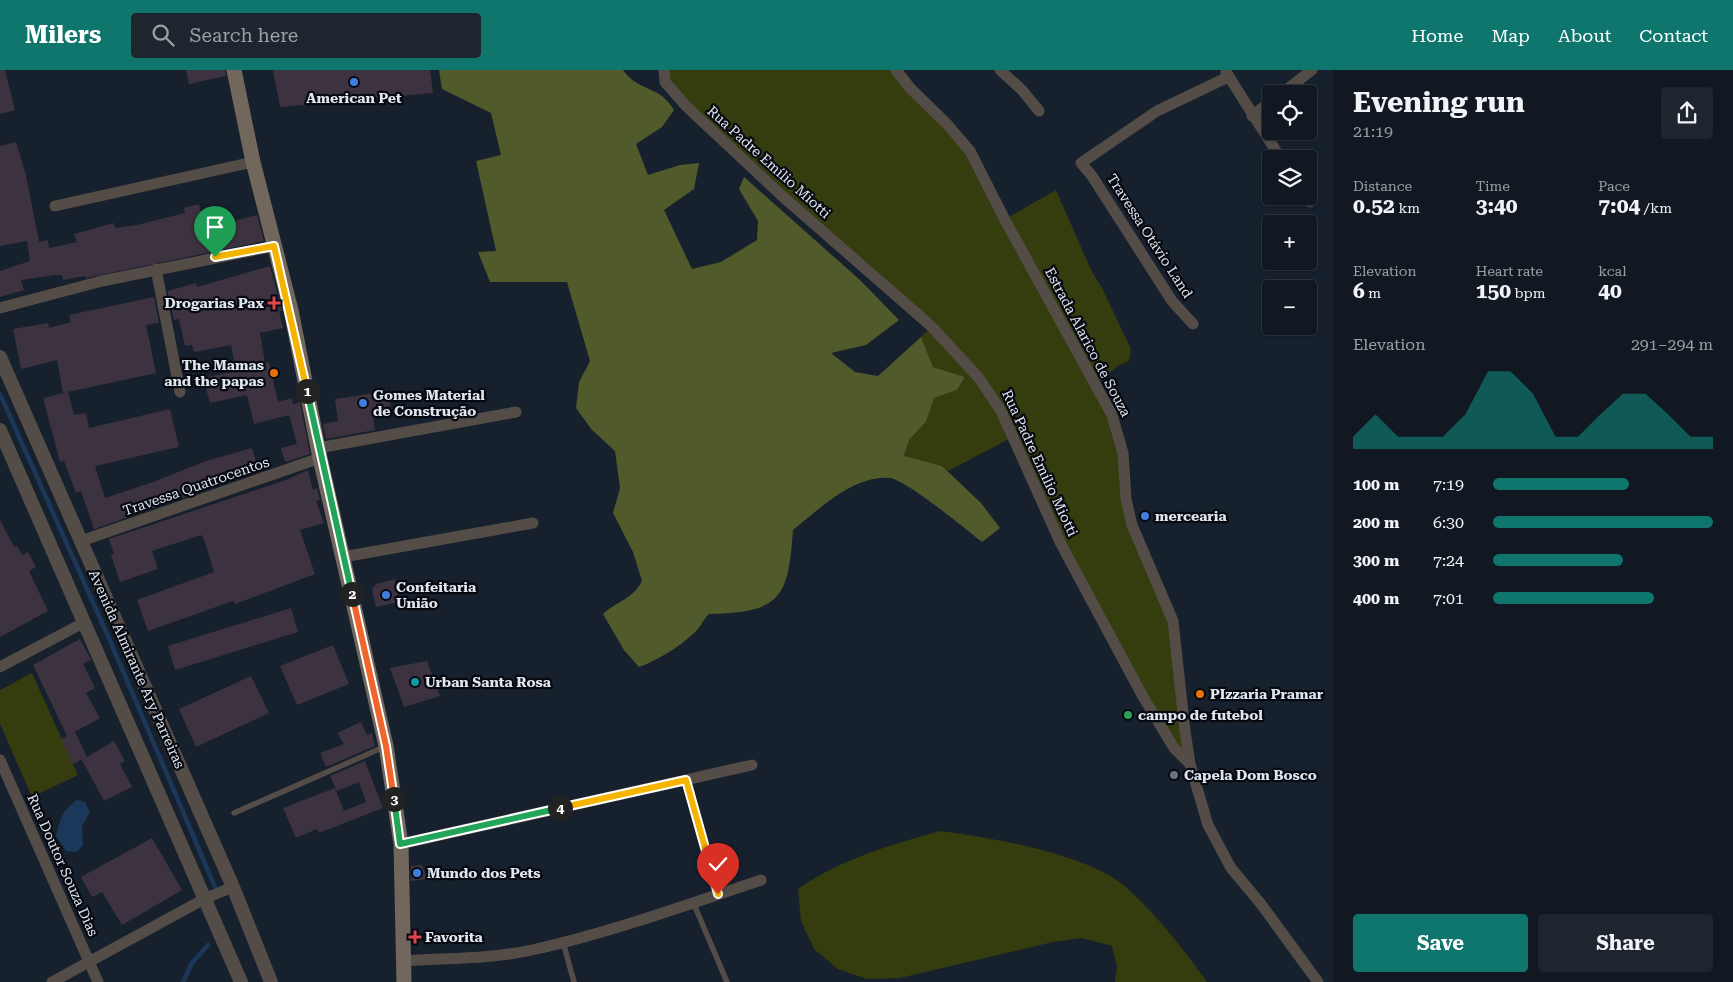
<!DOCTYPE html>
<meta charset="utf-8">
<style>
:root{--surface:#111822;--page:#1e252f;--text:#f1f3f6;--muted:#9ca0a5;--line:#303740;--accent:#0f766e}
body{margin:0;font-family:"Roboto Serif",serif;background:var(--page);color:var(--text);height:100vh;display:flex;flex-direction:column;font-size:19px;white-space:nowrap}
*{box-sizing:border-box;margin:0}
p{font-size:16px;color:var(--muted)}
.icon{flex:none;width:28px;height:28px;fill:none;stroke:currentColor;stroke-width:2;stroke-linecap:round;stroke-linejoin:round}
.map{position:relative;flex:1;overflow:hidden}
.panel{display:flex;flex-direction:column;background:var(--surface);width:400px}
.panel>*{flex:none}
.controls{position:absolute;left:1262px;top:15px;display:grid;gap:10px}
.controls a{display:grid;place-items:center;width:55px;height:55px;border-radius:5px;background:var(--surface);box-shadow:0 1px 4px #0004,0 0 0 1px var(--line);font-size:25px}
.pin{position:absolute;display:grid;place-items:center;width:42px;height:42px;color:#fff;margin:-51px -21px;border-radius:50% 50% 50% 0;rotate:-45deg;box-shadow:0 0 5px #0007}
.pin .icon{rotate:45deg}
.km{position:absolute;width:25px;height:25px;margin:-12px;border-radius:50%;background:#222;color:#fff;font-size:14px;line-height:25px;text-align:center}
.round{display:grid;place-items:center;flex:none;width:52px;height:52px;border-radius:5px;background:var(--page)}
.head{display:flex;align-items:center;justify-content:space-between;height:85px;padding:0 20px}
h1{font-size:28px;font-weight:700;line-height:38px}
.metrics{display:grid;grid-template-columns:repeat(3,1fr);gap:8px;height:85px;padding:5px 20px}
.metrics div{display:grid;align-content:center}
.metrics b{font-size:21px;font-weight:700}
.metrics small{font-size:14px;font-weight:400}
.metrics p{font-size:14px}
.chart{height:140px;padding:10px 20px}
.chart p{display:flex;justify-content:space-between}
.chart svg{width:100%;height:90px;margin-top:5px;fill:var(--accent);opacity:.7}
.button{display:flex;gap:10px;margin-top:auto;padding:10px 20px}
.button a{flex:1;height:58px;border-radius:5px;background:var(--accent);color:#fff;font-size:20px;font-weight:700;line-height:58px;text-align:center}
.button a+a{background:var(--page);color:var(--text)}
ul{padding:0 20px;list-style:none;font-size:16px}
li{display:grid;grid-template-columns:80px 60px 1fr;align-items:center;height:38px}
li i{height:12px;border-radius:6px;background:var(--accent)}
header{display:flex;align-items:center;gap:30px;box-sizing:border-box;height:70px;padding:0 25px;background:var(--accent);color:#fff}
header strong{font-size:24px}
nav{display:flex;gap:28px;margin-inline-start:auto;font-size:18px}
.search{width:350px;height:45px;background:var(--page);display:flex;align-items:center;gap:12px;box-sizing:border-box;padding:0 18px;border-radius:5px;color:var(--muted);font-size:19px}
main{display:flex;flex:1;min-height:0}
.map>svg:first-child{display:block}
.green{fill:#353c0e}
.forest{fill:#515a2a}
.water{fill:#1b385a}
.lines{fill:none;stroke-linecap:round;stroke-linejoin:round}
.stream{stroke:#1b385a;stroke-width:4.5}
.building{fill:#3d3240}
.service{stroke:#544d47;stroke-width:5.5}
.minor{stroke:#544d47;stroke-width:11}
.tertiary{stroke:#544d47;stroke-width:14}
.secondary{stroke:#71675d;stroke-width:15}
.split-1-casing{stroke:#fff;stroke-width:10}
.split-2-casing{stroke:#fff;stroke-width:10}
.split-3-casing{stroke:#fff;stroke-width:10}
.split-4-casing{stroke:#fff;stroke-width:10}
.split-5-casing{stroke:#fff;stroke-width:10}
.split-1{stroke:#f5b400;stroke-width:6}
.split-2{stroke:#22a559;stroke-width:6}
.split-3{stroke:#f0652b;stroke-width:6}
.split-4{stroke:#22a559;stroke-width:6}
.split-5{stroke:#f5b400;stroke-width:6}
.shop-dot{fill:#3f7fe0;stroke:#06090f;stroke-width:2}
.health-dot{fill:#e0444e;stroke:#06090f;stroke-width:2}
.food-dot{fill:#e8710a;stroke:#06090f;stroke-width:2}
.culture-dot{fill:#0f9aa8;stroke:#06090f;stroke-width:2}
.leisure-dot{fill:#2e9e5b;stroke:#06090f;stroke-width:2}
.worship-dot{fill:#6b7280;stroke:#06090f;stroke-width:2}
.labels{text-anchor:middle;stroke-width:4.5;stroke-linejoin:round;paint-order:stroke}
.poi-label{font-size:14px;font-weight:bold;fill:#e0e6f0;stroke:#06090f;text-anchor:start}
.street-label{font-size:14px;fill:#e0e6f0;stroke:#06090f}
</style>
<header>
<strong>Milers</strong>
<div class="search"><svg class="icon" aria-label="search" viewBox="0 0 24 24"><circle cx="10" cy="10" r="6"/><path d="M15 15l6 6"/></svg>Search here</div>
<nav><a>Home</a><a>Map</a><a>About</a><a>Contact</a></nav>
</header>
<main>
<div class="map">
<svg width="1333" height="912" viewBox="0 0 1333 912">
<rect width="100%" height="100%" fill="#17202d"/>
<g class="green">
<polygon points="664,0 896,0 962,72 1004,150 1056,120 1092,202 1102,218 1131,279 1129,291 1118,296 1096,314 1112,345 1126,429 1163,524 1190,694 1142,625 1013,367 948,401 942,396 904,387 909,370 926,352 934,328 957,320 965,307 933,297 921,267 931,257 687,37"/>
<polygon points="32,603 78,705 32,727 0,654 0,620"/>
<path d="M940,761C992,768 1089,783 1128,819C1155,843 1186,882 1207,912H1115L1117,896L1112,876L1082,868L1053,872L900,908L867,909L838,899L814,879L801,851L798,819C841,789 890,775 940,761Z"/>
</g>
<path class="forest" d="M439,0H623C638,22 660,15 674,40L662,57L636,74L648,105L680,95L699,93L694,119L664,140L692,199L721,192L757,170L758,151L739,119L744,107L860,210L899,250L866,275L831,283L855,302L878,306L921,267L933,297L965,307L957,320L934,328L926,352L909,370L904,386L942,396L981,433L1000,458L982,472C967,460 906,410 890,408C854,405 819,439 793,460C788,529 781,542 709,544C703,550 700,558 694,563C678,578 658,590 639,597L624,580L603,544C617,531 633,529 642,511L633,482L613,443L620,418L615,381L592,360L576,338L579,312L590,291L567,212H490L478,182L496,181L476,91L501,85L491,43L442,19Z"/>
<path class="water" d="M77,730L85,732L90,742L82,756L83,775L77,782L66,781L56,766C60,750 62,740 77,730Z"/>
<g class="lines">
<g class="stream">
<polyline points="0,324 108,566 215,817"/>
<polyline points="183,912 192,893 208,875"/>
</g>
</g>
<g class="building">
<polygon points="0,0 5,0 15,40 0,44"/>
<polygon points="186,0 225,0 226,6 189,14"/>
<polygon points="273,0 430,0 433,23 280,37"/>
<polygon points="16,72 26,105 39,172 48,170 49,178 77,172 74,164 114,153 115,158 137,155 185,143 184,138 199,134 204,159 257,145 264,171 86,208 85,206 63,210 62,205 55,205 21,210 24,220 0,227 0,201 30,191 27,171 0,176 0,76"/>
<polygon points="270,196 282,241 279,241 283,258 260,263 265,293 269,292 278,332 292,328 293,334 300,332 310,384 285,392 281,378 297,374 289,345 254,354 247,325 210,333 203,308 236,301 231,275 194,282 192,275 185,276 179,249 174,250 168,224 168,221 196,213 197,217"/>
<polygon points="154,227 159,253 146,255 156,303 63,323 57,290 21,299 13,259 48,253 49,258 71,252 69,245"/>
<polygon points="388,321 391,336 372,339 375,360 326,369 323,354 338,351 335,329"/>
<polygon points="68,322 74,345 86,343 89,358 170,339 179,377 95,396 105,428 153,412 206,391 252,378 259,401 245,406 242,396 222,402 225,413 94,459 81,421 76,423 64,391 60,392 43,328"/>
<polygon points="308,400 313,420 317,418 320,430 316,431 324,453 300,460 315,504 235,534 233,531 148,561 137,530 214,502 204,469 201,465 152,481 158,499 120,512 111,485 114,484 109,469 286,410"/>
<polygon points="0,450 14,477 17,476 22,485 28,482 36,497 29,501 48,541 0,567"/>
<polygon points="395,509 399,532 376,537 372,519 376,514"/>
<polygon points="291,538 298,562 175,600 168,576"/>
<polygon points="80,569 91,590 83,594 95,618 86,623 100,648 67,666 75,662 87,687 73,694 61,669 67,666 33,595"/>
<polygon points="333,575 349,614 297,635 280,596"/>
<polygon points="427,591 440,626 404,637 390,598"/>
<polygon points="251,606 269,643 196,677 179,639"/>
<polygon points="361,652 367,665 372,663 375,676 326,697 320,683 344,674 337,663"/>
<polygon points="114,671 125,691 120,694 132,717 104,731 82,690"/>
<polygon points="365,691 383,738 319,763 317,759 296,768 283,738 335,718 344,741 366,732 359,712 337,721 330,706"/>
<polygon points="152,768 182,820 122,855 102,822 92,827 81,807"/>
<polygon points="422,795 427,809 411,811 411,796"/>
</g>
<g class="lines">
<g class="service">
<polyline points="686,710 718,824"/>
<polyline points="234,743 384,677"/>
<polyline points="693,832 727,912"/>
<polyline points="563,872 574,912"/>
</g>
<g class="minor">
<polyline points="664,0 665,12 687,37 781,125 931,256 979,308 1001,341 1061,474 1142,625 1174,678 1190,694"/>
<polyline points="896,0 911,19 947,54 970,81 1005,150 1112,345 1123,383 1126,429 1132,455 1173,551 1185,661 1190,694 1208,755 1231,798 1261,834 1318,912"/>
<polyline points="1000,0 1022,20 1039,41"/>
<polyline points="1226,2 1281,89"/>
<polyline points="1281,24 1312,0"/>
<polyline points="1252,46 1271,31"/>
<polyline points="1306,126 1310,132"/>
<polyline points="55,136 253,92"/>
<polyline points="156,199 180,322"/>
<polyline points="0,238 102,211 275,176"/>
<polyline points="1193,254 1172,231 1092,106 1081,93 1157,41 1228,7"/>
<polyline points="318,378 516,342"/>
<polyline points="81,471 320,388"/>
<polyline points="343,487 533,453"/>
<polyline points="0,597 85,552"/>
<polyline points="0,690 98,912"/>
<polyline points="401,774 752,695"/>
<path d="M404,891C446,888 491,889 532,880C608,863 687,835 761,810"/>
<polyline points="52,912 206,828 233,817"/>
</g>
<g class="tertiary">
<polyline points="0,287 233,817 271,912"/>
<polyline points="0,360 241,912"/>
</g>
<polyline class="secondary" points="234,0 253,92 291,240 320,388 386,676 401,774 404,912"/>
</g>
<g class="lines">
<defs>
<polyline id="split-1" points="215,187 274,176 307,321"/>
<polyline id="split-2" points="307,321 352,524"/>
<polyline id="split-3" points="352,524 386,676 394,729"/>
<polyline id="split-4" points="394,729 400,774 560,738"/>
<polyline id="split-5" points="560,738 686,710 718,824"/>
</defs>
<use href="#split-1" class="split-1-casing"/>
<use href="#split-2" class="split-2-casing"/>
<use href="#split-3" class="split-3-casing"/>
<use href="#split-4" class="split-4-casing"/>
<use href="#split-5" class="split-5-casing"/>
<use href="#split-1" class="split-1"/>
<use href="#split-2" class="split-2"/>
<use href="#split-3" class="split-3"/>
<use href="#split-4" class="split-4"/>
<use href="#split-5" class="split-5"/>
</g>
<g class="shop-dot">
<circle cx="354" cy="12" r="5"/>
<circle cx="363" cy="333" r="5"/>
<circle cx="1145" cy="446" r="5"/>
<circle cx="386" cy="525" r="5"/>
<circle cx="417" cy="803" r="5"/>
</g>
<g class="health-dot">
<path d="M271.5 225.5h5v5h5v5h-5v5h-5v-5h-5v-5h5z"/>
<path d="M412.5 859.5h5v5h5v5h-5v5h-5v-5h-5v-5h5z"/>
</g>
<g class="food-dot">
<circle cx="274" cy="303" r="5"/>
<circle cx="1200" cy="624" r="5"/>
</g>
<circle class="culture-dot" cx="415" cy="612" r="5"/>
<circle class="leisure-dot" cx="1128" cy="645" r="5"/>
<circle class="worship-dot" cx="1174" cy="705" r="5"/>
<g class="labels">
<g class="poi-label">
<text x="354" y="33" text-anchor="middle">American Pet</text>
<text x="264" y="238" text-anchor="end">Drogarias Pax</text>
<text x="264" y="300" text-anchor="end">The Mamas<tspan x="264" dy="16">and the papas</tspan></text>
<text x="373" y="330">Gomes Material<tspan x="373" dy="16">de Construção</tspan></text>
<text x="1155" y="451">mercearia</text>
<text x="396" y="522">Confeitaria<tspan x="396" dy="16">União</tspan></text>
<text x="425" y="617">Urban Santa Rosa</text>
<text x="1210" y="629">PIzzaria Pramar</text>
<text x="1138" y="650">campo de futebol</text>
<text x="1184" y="710">Capela Dom Bosco</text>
<text x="427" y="808">Mundo dos Pets</text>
<text x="425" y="872">Favorita</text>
</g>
<g class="street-label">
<text transform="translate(769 92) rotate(42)" y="5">Rua Padre Emílio Miotti</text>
<text transform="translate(1150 166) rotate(57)" y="5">Travessa Otávio Land</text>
<text transform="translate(1088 272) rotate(62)" y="5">Estrada Alarico de Souza</text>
<text transform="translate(1040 393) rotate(65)" y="5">Rua Padre Emílio Miotti</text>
<text transform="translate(196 416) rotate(-19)" y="5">Travessa Quatrocentos</text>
<text transform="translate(137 599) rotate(66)" y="5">Avenida Almirante Ary Parreiras</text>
<text transform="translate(63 795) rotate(66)" y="5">Rua Doutor Souza Dias</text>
</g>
</g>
</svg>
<div class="controls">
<a><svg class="icon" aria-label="locate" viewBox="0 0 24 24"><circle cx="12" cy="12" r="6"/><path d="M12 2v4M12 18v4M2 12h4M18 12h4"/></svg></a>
<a><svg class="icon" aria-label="layers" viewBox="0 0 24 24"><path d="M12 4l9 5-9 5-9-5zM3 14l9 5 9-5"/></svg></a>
<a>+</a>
<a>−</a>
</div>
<div class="pin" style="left:215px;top:187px;background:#1e9e55"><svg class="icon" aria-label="arrive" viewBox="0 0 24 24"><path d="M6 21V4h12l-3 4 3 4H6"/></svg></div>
<div class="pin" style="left:718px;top:824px;background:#d93025"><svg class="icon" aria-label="check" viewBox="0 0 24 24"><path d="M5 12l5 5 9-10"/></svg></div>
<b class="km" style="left:307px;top:321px">1</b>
<b class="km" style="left:352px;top:524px">2</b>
<b class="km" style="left:394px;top:729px">3</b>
<b class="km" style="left:560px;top:738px">4</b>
</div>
<section class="panel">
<div class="head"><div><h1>Evening run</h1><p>21:19</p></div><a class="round"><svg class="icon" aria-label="share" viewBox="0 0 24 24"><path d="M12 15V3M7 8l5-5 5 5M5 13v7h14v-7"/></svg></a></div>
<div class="metrics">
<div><p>Distance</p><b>0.52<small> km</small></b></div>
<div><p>Time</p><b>3:40</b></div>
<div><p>Pace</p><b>7:04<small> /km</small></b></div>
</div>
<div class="metrics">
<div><p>Elevation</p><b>6<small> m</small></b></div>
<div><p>Heart rate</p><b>150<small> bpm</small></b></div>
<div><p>kcal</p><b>40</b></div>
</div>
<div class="chart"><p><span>Elevation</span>291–294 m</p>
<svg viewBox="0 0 160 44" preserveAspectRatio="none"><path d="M0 44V38L10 27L20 38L30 38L40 38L50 27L60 6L70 6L80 17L90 38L100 38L110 27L120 17L130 17L140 27L150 38L160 38V44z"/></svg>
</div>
<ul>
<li><b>100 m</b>7:19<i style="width:62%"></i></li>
<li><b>200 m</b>6:30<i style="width:100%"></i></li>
<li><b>300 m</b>7:24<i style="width:59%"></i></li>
<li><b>400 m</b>7:01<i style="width:73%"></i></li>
</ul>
<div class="button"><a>Save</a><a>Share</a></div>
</section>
</main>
